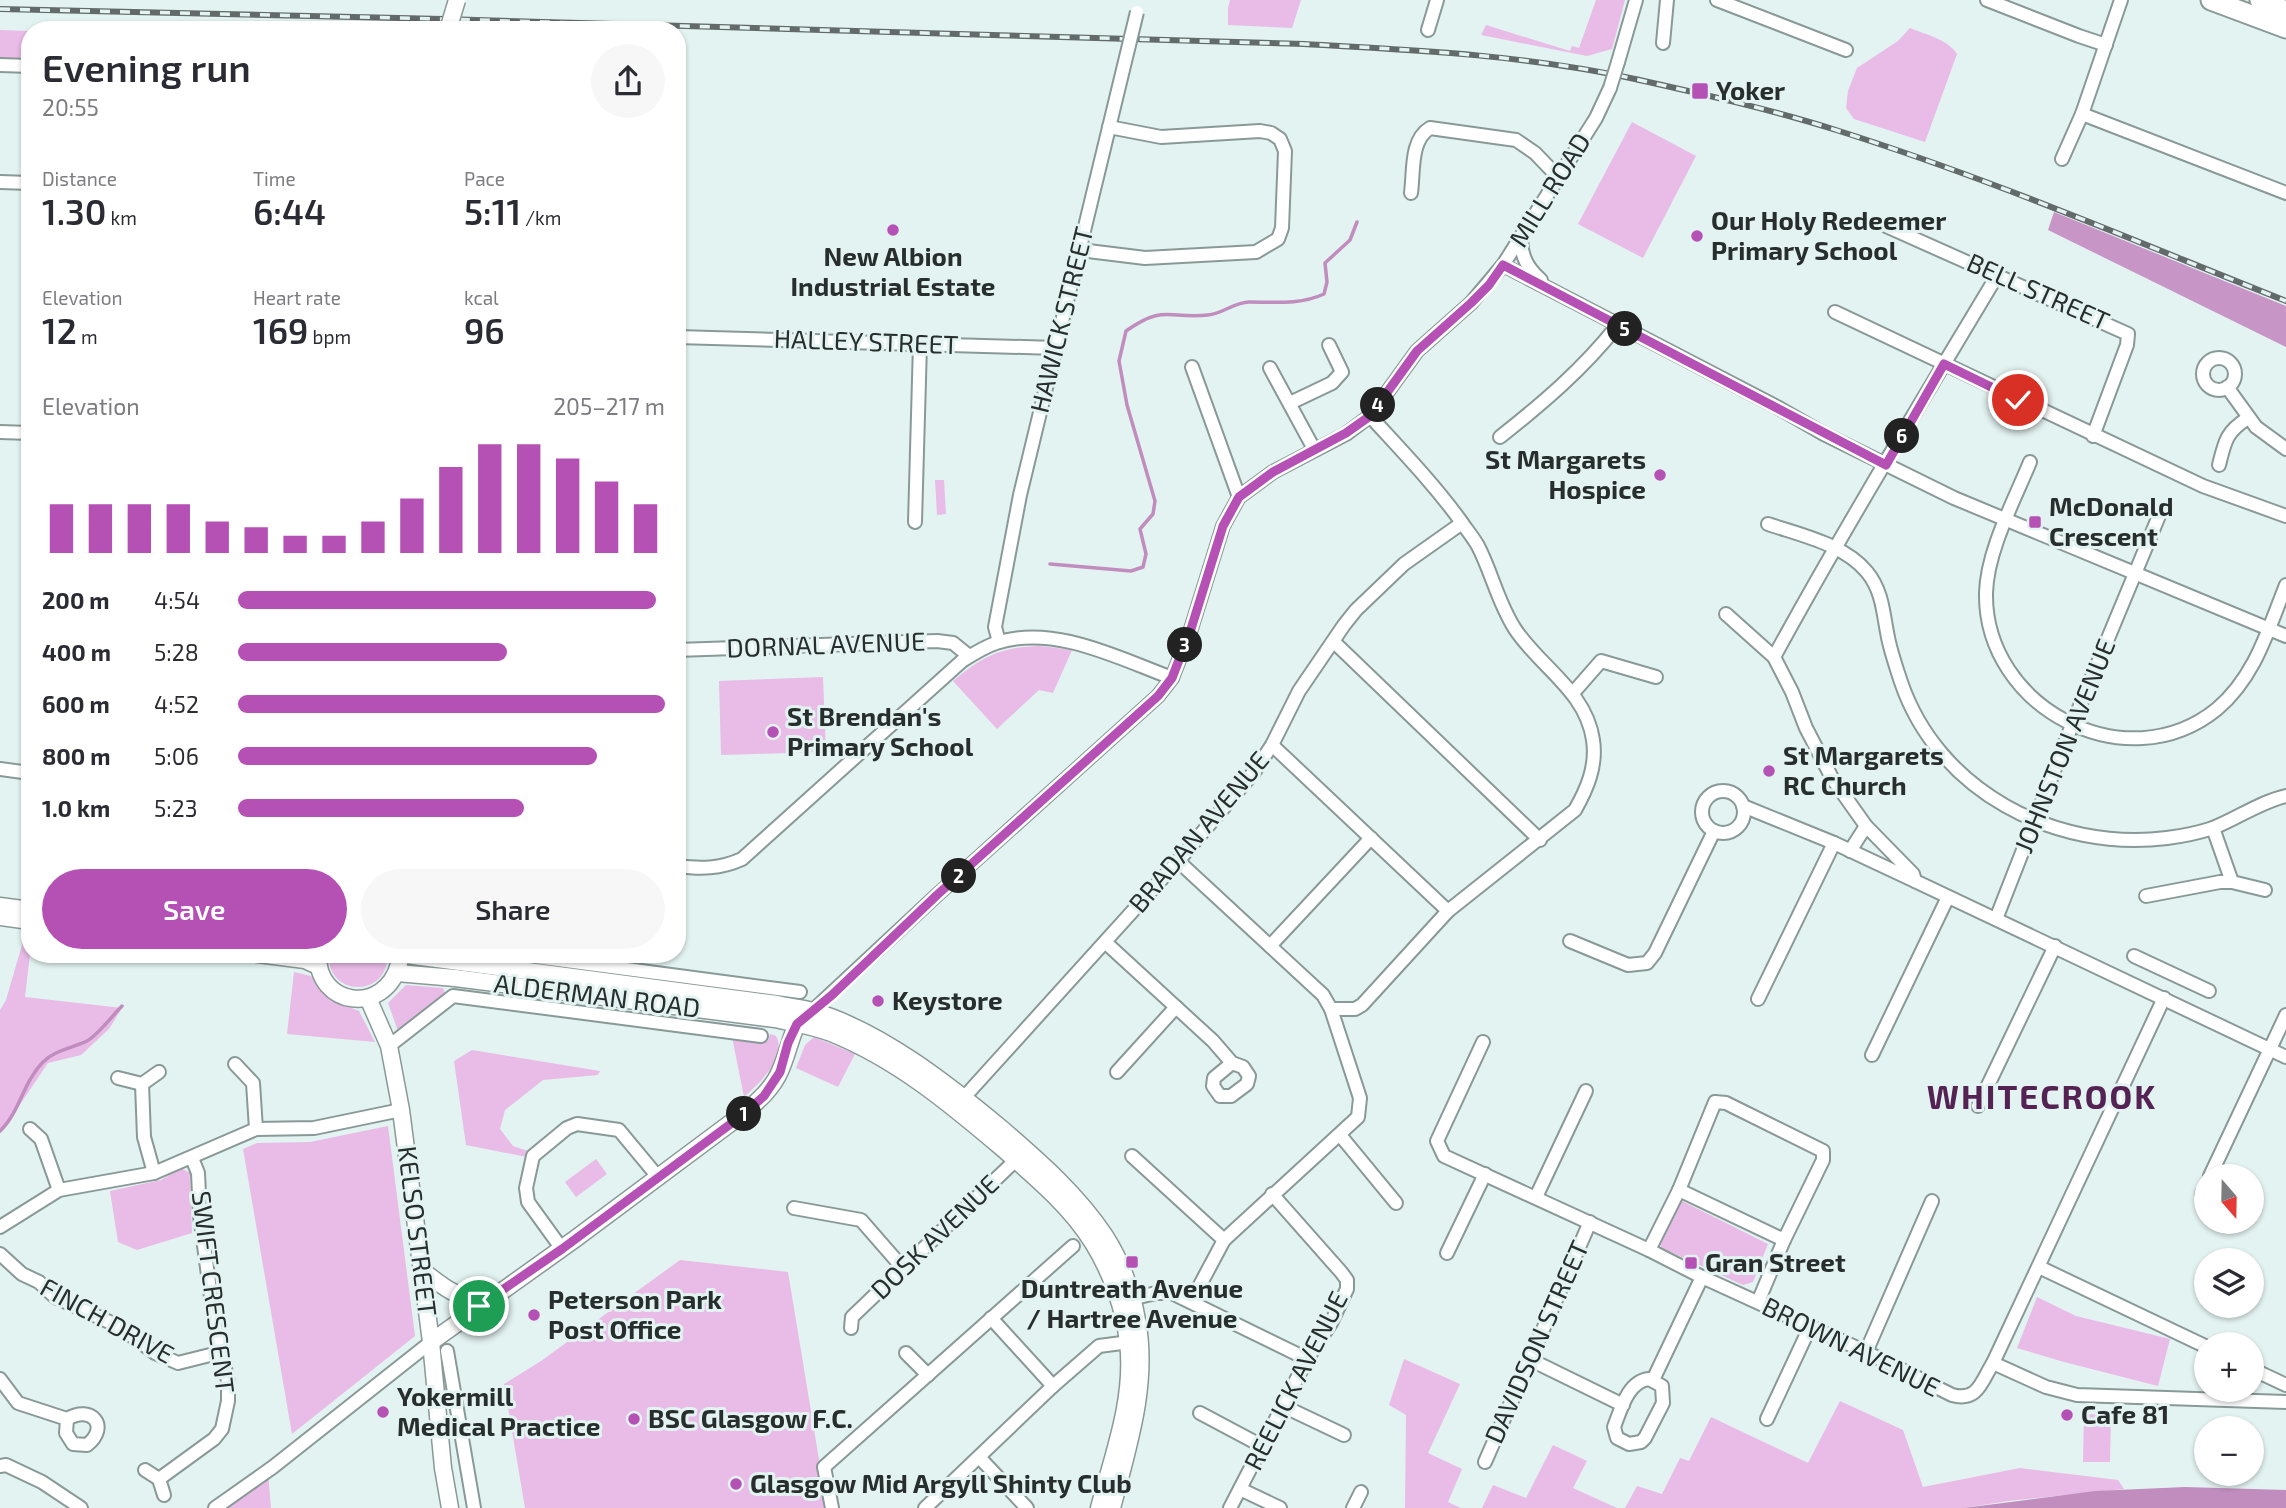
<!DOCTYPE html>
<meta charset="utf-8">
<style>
:root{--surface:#fff;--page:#f7f7f7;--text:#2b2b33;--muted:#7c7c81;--accent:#b550b5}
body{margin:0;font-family:"Exo 2",sans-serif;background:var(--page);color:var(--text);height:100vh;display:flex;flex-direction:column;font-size:26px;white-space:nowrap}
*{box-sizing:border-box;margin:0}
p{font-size:23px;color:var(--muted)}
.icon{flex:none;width:38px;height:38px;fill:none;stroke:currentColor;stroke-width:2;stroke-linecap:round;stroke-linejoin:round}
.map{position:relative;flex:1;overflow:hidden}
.details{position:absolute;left:21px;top:21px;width:665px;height:942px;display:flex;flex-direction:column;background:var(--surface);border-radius:28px;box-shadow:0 2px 5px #0004}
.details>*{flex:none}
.needle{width:46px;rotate:160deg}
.controls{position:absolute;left:2194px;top:1164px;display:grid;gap:14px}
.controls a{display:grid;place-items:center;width:70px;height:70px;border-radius:50%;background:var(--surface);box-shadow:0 2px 5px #0004;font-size:35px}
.pin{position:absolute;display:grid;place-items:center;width:60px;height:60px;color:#fff;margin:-30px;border:4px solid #fff;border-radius:50%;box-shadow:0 2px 7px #0007}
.km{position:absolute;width:35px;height:35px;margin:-18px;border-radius:50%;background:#222;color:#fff;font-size:19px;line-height:35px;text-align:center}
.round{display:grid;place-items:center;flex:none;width:74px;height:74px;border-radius:37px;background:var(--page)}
.headline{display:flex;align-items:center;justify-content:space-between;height:119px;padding:0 21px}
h1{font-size:38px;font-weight:600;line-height:52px}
.figures{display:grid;grid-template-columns:repeat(3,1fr);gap:10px;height:119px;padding:7px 21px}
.figures div{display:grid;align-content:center}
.figures b{font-size:35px;font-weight:600}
.figures small{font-size:19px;font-weight:400}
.figures p{font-size:19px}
.chart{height:196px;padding:14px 21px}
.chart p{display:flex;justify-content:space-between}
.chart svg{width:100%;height:126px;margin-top:7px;stroke:var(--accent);stroke-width:6}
.action{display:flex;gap:14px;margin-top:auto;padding:14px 21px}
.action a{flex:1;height:80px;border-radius:42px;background:var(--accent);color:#fff;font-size:28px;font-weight:600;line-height:80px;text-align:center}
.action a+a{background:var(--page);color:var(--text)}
ul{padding:0 21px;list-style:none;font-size:23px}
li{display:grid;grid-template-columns:112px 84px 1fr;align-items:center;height:52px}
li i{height:18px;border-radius:9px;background:var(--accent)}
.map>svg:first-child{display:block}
.green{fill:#e9bbe7}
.forest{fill:#c895c7}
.water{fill:#c08dbe}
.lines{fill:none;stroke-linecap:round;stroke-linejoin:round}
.stream{stroke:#c08dbe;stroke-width:3.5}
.minor-casing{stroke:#899997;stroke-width:16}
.tertiary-casing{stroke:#899997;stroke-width:19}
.primary-casing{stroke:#899997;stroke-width:23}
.minor{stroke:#fff;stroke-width:12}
.tertiary{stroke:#fff;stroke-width:16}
.primary{stroke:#fff;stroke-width:19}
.rail-casing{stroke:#626b6a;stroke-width:6}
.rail{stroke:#e3f3f1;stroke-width:3.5;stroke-dasharray:10;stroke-linecap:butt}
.minor-bridge-casing{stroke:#899997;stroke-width:16;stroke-linecap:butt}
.tertiary-bridge-casing{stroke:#899997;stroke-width:19;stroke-linecap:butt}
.minor-bridge{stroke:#fff;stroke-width:12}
.tertiary-bridge{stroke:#fff;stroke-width:16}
.route-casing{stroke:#fff;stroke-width:14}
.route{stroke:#b550b5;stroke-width:9}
.poi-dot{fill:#b550b5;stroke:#e3f3f1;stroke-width:2.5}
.labels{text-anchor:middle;stroke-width:6;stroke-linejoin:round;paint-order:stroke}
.poi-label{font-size:26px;font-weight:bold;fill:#272e2d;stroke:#e3f3f1;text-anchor:start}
.street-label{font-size:26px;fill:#272e2d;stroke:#e3f3f1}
.district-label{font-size:33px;font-weight:bold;letter-spacing:2px;fill:#542354;stroke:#e3f3f1}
</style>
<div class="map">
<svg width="2286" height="1508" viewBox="0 0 2286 1508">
<rect width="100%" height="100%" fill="#e3f3f1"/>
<g class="green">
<polygon points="1230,0 1301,0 1292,28 1228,25 1228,8"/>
<polygon points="1596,0 1625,0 1612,49 1587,56 1481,35 1486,25 1570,51 1572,46 1579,48"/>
<path d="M1910,28C1927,35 1947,39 1957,54L1925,142L1854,119L1846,108L1848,91L1857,68L1898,41Z"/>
<polygon points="0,30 30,31 30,58 0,58"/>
<polygon points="1632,122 1696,156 1643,258 1578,224"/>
<polygon points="935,480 944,480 946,514 937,515"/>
<path d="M1040,646L1072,650L1053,693L1039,690L997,729L953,681C983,656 1001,647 1040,646Z"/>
<polygon points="823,677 826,752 721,755 719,681"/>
<polygon points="24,938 30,939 30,954 25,997 122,1008 109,1029 81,1055 48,1063 0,1134 0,1010 6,1000"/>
<path d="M329,954H387C390,998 326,998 329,954Z"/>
<polygon points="294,972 311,976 329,999 359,1011 375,1042 287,1034"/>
<polygon points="406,985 443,988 445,993 406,1028 398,1031 388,1003"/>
<path d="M770,1034L776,1036C788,1058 758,1084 744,1097L732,1037L768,1041Z"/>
<polygon points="814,1037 855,1054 838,1087 796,1068 805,1045"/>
<polygon points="472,1050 600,1071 598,1075 543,1080 505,1110 500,1129 513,1146 531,1152 527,1157 466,1145 454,1061"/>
<polygon points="388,1126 415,1336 292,1434 243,1149 257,1143 310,1142"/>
<polygon points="596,1159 607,1174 576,1197 565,1182"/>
<polygon points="181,1168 190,1173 192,1233 137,1250 118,1242 110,1191 161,1180"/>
<polygon points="1682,1201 1768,1244 1753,1282 1743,1285 1662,1248 1659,1243 1676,1203"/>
<polygon points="680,1260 788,1272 827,1508 525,1508 504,1384 541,1361"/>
<polygon points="2037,1297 2076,1316 2170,1339 2158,1386 2064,1362 2017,1348"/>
<polygon points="1404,1359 1460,1384 1428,1453 1462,1469 1448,1502 1461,1508 1405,1508 1406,1415 1389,1405"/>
<polygon points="1840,1401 1903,1430 1923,1487 2020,1468 2118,1480 2124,1489 2008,1501 1964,1508 1625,1508 1637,1486 1662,1494 1680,1458 1689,1461 1711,1417 1808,1463"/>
<polygon points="2084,1414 2111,1415 2110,1462 2083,1462"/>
<polygon points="1553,1445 1587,1461 1573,1488 1617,1508 1482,1508 1493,1485 1526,1498"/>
<polygon points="268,1473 271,1508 220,1508"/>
</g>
<polygon class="forest" points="2054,212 2286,306 2286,347 2048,230"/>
<polygon class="water" points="2185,1487 2286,1490 2286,1508 1964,1508 2095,1491"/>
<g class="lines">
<g class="stream">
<path d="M1050,564L1131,571L1143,567L1146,554L1140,529L1153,514L1155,501L1127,405L1119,361L1126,331C1164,304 1168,319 1208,315C1222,314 1235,302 1249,302C1274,302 1300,305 1324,294L1327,282L1325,263L1350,240L1357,222"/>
<path d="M0,1131C20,1112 23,1082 43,1062C55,1050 72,1048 87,1041C99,1034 111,1017 122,1006"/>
</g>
<defs>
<g id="minor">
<polyline points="1717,0 1846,50"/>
<polyline points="1987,0 2079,36 2106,45"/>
<polyline points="1428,30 1437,0"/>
<polyline points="1663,43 1667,0"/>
<polyline points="1618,62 1636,0"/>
<polyline points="0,65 30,66"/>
<polyline points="2082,114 2286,193"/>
<polyline points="2062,159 2082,114 2121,0"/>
<polyline points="0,182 30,183"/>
<path d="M1411,193C1414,171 1410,140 1430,128L1516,140L1535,153L1558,177"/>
<polyline points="1886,226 2128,334 2127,345 2093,436"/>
<path d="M1522,235C1519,253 1527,268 1541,280"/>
<polyline points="1080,250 1145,258 1256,252 1278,239 1282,228 1285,151 1280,139 1271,133 1260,131 1161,137 1109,127"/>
<polyline points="1503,265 1777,407 1824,434 1954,498 2286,636"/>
<polyline points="1835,312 2203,486 2286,516"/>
<polyline points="677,337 1056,348"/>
<circle cx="2219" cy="374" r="16"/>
<polyline points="1192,367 1239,497"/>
<polyline points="1270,368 1314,449"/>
<polyline points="2227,387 2256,427 2286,449"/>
<polyline points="1290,403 1332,383 1342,372 1329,345"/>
<polyline points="0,432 30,433"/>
<path d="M1500,437C1543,403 1583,369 1617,326"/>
<path d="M2030,462C2014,501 1987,551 1986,593C1984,707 2126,783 2217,709C2255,677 2268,630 2286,585"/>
<path d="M2219,465C2225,441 2226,432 2248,418"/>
<polyline points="915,522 920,344"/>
<path d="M1768,524C1800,535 1844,544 1867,572C1885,594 1883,620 1890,646C1893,658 1897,670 1901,682C1938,791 2055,852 2167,838C2183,836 2198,833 2213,828C2238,818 2260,802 2286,796"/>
<polyline points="1726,614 1774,657 1792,692 1806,728 1832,778 1866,826 1913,874 1915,881 2286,1057"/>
<polyline points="999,642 995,627 1020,495 1129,45"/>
<polyline points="1334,642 1540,840"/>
<polyline points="677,650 937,641 953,643 969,656"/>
<path d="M1774,657C1845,527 1922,401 1998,274"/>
<polyline points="1573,693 1601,661 1656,677"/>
<polyline points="1272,745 1448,911"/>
<polyline points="0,769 30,773"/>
<circle cx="1723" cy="812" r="21"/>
<polyline points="1743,806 1834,843 1915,881"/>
<polyline points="2213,828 2232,882"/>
<polyline points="1850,851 1866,826"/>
<path d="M1178,861L1323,995L1331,1009H1355L1362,1005L1448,911L1575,810C1587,789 1597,766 1593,740C1586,691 1540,667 1515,629C1498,603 1492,573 1478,546C1473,537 1466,529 1460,520C1433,483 1401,450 1370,416"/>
<path d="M677,866C701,869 720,869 742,859L962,661C973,654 984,647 996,643C1054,624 1118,658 1172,678"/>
<polyline points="2146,896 2220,882 2232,882 2265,890"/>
<polyline points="1996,919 2072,725 2161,511"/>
<polyline points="1570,941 1628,965 1647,963 1655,953 1714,831"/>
<polyline points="1105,942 1213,1041 1232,1063 1243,1067 1249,1076 1247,1084 1231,1096 1220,1096 1213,1086 1214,1078 1232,1063"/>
<polyline points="1270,946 1371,838"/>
<polyline points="513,954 800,992"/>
<polyline points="2134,956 2209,991"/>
<polyline points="1758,999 1834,843"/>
<polyline points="808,1015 937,895 1158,696 1172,678 1191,629 1223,526 1239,497 1273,472 1346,434 1370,416 1417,351 1471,303 1503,265 1596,118 1610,88"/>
<path d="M1483,1042L1437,1141L1444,1156L1649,1250L1702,1277L1866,1352L1952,1395C1978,1402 1981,1382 1993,1363L2164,998"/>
<polyline points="389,1046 453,996 761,1036"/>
<polyline points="1872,1055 1948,897"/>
<polyline points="235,1064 253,1083 256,1129"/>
<polyline points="1117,1072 1176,1007"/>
<polyline points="118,1078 142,1084 159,1072"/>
<polyline points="142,1084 144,1137 154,1173"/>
<polyline points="959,1103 1178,861 1254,772 1272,745 1299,691 1344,625 1356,610 1404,564 1462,523"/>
<polyline points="1978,1106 2055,946"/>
<polyline points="30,1129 41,1139 59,1190"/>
<polyline points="1340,1135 1396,1203"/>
<polyline points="1132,1156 1224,1240"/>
<polyline points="2210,1176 2286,1015"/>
<polyline points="1679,1190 1784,1240"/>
<polyline points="2202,1194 2207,1183"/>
<polyline points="1536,1197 1586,1091"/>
<polyline points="794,1208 861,1220 902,1267"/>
<polyline points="0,1227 59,1190 154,1173 256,1129 314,1128 401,1110"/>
<polyline points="562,1249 528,1202 526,1188 533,1156 567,1128 577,1124 619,1130 658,1177"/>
<polyline points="1649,1250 1679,1190 1715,1102 1726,1103 1734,1107 1823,1151 1823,1160 1784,1240 1758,1302"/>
<polyline points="1447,1253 1485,1174"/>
<polyline points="0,1254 22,1274 39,1282 55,1297 118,1326 155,1353 178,1363 222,1352"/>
<polyline points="2039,1267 2207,1347"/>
<polyline points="1126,1300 1156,1293 1172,1293 1307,1359"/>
<polyline points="1192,1300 1224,1240 1358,1117 1360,1098 1331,1009"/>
<polyline points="991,1318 1053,1386"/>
<polyline points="851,1328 852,1317 1021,1155"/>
<polyline points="447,1351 474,1508"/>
<polyline points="1866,1352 1932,1201"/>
<polyline points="906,1353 928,1375"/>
<polyline points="1529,1359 1623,1405"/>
<polyline points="1993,1363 2046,1387 2077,1395 2286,1402"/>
<polyline points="2252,1369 2286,1385"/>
<path d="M0,1379L18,1403L67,1419C92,1404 110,1427 87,1445L73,1444L66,1433L67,1419"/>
<path d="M1649,1379L1662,1386L1663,1403L1645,1438L1641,1442L1629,1444L1617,1438L1614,1427C1621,1409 1628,1381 1649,1379Z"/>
<polyline points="1653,1380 1702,1277"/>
<polyline points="1283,1406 1344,1435"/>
<polyline points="1200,1413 1262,1446"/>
<polyline points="1767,1419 1810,1327"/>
<polyline points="979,1457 1027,1508"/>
<polyline points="1485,1462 1590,1222"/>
<polyline points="0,1466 6,1465 42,1482 81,1508"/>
<polyline points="145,1470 159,1479 164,1495"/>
<polyline points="159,1479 214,1439 222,1429 228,1401 228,1381 215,1327 200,1216 198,1173 192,1158"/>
<polyline points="1240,1489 1280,1508"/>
<polyline points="215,1508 273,1467 431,1342"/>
<polyline points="832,1508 824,1467 1073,1246"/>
<polyline points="925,1508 1053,1386 1099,1346 1137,1341"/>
<polyline points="1230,1508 1307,1359 1331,1323 1347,1289 1347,1280 1341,1272 1272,1194"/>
<polyline points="1353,1508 1361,1492"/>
</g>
<g id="tertiary">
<polyline points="0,906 30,910"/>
<polyline points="0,917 30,921"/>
<polyline points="258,954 305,960 318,966"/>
<path d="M318,954C316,1007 385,1016 399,964"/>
<path d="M399,954L777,1004C789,1007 802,1008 813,1011C881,1031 949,1085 1002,1129C1039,1161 1077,1194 1105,1236C1121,1261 1132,1291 1137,1320C1149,1384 1128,1447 1112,1508"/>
<path d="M397,973L455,978L775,1019C793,1023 813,1026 831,1033C896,1059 949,1103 1002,1148C1034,1176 1070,1206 1093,1243C1111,1272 1124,1308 1128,1342C1135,1398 1113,1455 1099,1508"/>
<polyline points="368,998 389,1046 401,1110 431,1342 443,1468 450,1508"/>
<path d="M422,1270C443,1287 462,1304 490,1295"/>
<path d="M431,1342L575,1239L744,1113C758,1101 773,1088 780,1071C787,1056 790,1039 797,1024"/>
</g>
<g id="primary">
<polyline points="2211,0 2286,28"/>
<polyline points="2260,0 2286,11"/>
</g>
</defs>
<use href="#minor" class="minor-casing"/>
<use href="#tertiary" class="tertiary-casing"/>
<use href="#primary" class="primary-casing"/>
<use href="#minor" class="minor"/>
<use href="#tertiary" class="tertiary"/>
<use href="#primary" class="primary"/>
<defs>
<path id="rail" d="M0,9L443,19L1304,44C1414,50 1527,55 1635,79C1702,94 1770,109 1836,130C1989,178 2137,242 2286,301"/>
</defs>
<use href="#rail" class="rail-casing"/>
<use href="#rail" class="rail"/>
<defs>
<g id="minor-bridge">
<polyline points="1129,45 1137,12"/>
<polyline points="1610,88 1618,62"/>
</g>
<polyline id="tertiary-bridge" points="448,30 457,0"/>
</defs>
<use href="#minor-bridge" class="minor-bridge-casing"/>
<use href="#tertiary-bridge" class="tertiary-bridge-casing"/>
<use href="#minor-bridge" class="minor-bridge"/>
<use href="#tertiary-bridge" class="tertiary-bridge"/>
</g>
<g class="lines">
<defs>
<polyline id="route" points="479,1306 562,1249 744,1114 764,1096 780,1072 788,1043 797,1024 832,995 937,895 1158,696 1172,678 1191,629 1223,526 1239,497 1273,472 1346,433 1370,416 1417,351 1471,303 1489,285 1503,265 1886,465 1944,364 2018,400"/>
</defs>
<use href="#route" class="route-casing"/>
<use href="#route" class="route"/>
</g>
<g class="poi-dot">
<rect x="1691" y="82" width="18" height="18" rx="3.5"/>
<circle cx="893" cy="230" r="7"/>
<circle cx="1697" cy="236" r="7"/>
<circle cx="1660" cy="475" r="7"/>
<rect x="2028" y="515" width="14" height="14" rx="3.5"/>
<circle cx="773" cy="732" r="7"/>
<circle cx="1769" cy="771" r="7"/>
<circle cx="878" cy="1001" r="7"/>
<rect x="1125" y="1255" width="14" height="14" rx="3.5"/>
<rect x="1684" y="1256" width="14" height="14" rx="3.5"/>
<circle cx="534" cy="1315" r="7"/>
<circle cx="383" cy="1412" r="7"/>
<circle cx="2067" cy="1415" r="7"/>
<circle cx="634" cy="1419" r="7"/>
<circle cx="736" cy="1484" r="7"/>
</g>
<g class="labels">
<g class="poi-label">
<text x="1716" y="100">Yoker</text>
<text x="1711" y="230">Our Holy Redeemer<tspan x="1711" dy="30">Primary School</tspan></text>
<text x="893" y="266" text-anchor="middle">New Albion<tspan x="893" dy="30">Industrial Estate</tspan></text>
<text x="1646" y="469" text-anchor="end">St Margarets<tspan x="1646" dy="30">Hospice</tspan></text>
<text x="2049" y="516">McDonald<tspan x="2049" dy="30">Crescent</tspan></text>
<text x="787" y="726">St Brendan's<tspan x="787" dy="30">Primary School</tspan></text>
<text x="1783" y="765">St Margarets<tspan x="1783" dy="30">RC Church</tspan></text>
<text x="892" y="1010">Keystore</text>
<text x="1705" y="1272">Gran Street</text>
<text x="1132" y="1298" text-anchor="middle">Duntreath Avenue<tspan x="1132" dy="30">/ Hartree Avenue</tspan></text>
<text x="548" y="1309">Peterson Park<tspan x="548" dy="30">Post Office</tspan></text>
<text x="397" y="1406">Yokermill<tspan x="397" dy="30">Medical Practice</tspan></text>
<text x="2081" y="1424">Cafe 81</text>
<text x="648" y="1428">BSC Glasgow F.C.</text>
<text x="750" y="1493">Glasgow Mid Argyll Shinty Club</text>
</g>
<g class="street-label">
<text transform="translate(1550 190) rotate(-58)" y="9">MILL ROAD</text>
<text transform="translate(2038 292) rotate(24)" y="9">BELL STREET</text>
<text transform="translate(1062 320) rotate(-76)" y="9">HAWICK STREET</text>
<text transform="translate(866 342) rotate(2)" y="9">HALLEY STREET</text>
<text transform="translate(826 645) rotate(-2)" y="9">DORNAL AVENUE</text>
<text transform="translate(2065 746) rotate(-68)" y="9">JOHNSTON AVENUE</text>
<text transform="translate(1199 832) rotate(-50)" y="9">BRADAN AVENUE</text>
<text transform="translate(597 996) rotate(7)" y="9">ALDERMAN ROAD</text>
<text transform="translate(417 1231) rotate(83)" y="9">KELSO STREET</text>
<text transform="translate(935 1237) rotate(-44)" y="9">DOSK AVENUE</text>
<text transform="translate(213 1292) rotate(83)" y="9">SWIFT CRESCENT</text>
<text transform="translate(107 1321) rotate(29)" y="9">FINCH DRIVE</text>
<text transform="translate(1537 1342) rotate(-66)" y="9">DAVIDSON STREET</text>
<text transform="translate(1851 1347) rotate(26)" y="9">BROWN AVENUE</text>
<text transform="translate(1296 1381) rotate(-63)" y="9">REELICK AVENUE</text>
</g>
<g class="district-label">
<text x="2042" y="1109">WHITECROOK</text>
</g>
</g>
</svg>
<div class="controls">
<a><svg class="needle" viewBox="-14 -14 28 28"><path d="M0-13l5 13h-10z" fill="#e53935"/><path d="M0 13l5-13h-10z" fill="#7c7c81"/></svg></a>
<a><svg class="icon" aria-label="layers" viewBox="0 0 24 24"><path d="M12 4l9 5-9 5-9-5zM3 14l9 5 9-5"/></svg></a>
<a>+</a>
<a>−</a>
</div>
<div class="pin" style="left:479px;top:1306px;background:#1e9e55"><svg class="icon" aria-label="arrive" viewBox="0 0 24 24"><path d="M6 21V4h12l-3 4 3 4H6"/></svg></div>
<div class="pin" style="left:2018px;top:400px;background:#d93025"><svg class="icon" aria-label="check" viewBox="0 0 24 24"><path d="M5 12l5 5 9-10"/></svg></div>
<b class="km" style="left:744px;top:1114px">1</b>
<b class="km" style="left:959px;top:876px">2</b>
<b class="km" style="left:1185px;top:645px">3</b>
<b class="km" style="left:1378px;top:405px">4</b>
<b class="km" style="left:1625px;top:329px">5</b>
<b class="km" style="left:1902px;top:436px">6</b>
<section class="details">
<div class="headline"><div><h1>Evening run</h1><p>20:55</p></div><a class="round"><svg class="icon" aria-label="share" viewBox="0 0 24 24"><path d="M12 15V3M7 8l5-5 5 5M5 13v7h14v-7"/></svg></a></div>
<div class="figures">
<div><p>Distance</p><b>1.30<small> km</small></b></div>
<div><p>Time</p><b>6:44</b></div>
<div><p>Pace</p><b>5:11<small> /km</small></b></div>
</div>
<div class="figures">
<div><p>Elevation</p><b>12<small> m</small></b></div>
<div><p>Heart rate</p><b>169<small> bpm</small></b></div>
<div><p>kcal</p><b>96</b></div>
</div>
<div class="chart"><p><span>Elevation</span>205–217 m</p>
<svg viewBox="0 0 160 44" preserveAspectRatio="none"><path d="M5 44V27M15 44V27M25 44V27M35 44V27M45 44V33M55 44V35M65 44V38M75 44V38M85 44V33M95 44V25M105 44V14M115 44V6M125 44V6M135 44V11M145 44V19M155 44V27"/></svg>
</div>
<ul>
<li><b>200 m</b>4:54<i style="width:98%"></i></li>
<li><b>400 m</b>5:28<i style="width:63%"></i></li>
<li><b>600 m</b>4:52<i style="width:100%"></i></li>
<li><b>800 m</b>5:06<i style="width:84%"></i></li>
<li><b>1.0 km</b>5:23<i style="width:67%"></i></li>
</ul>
<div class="action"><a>Save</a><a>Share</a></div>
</section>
</div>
